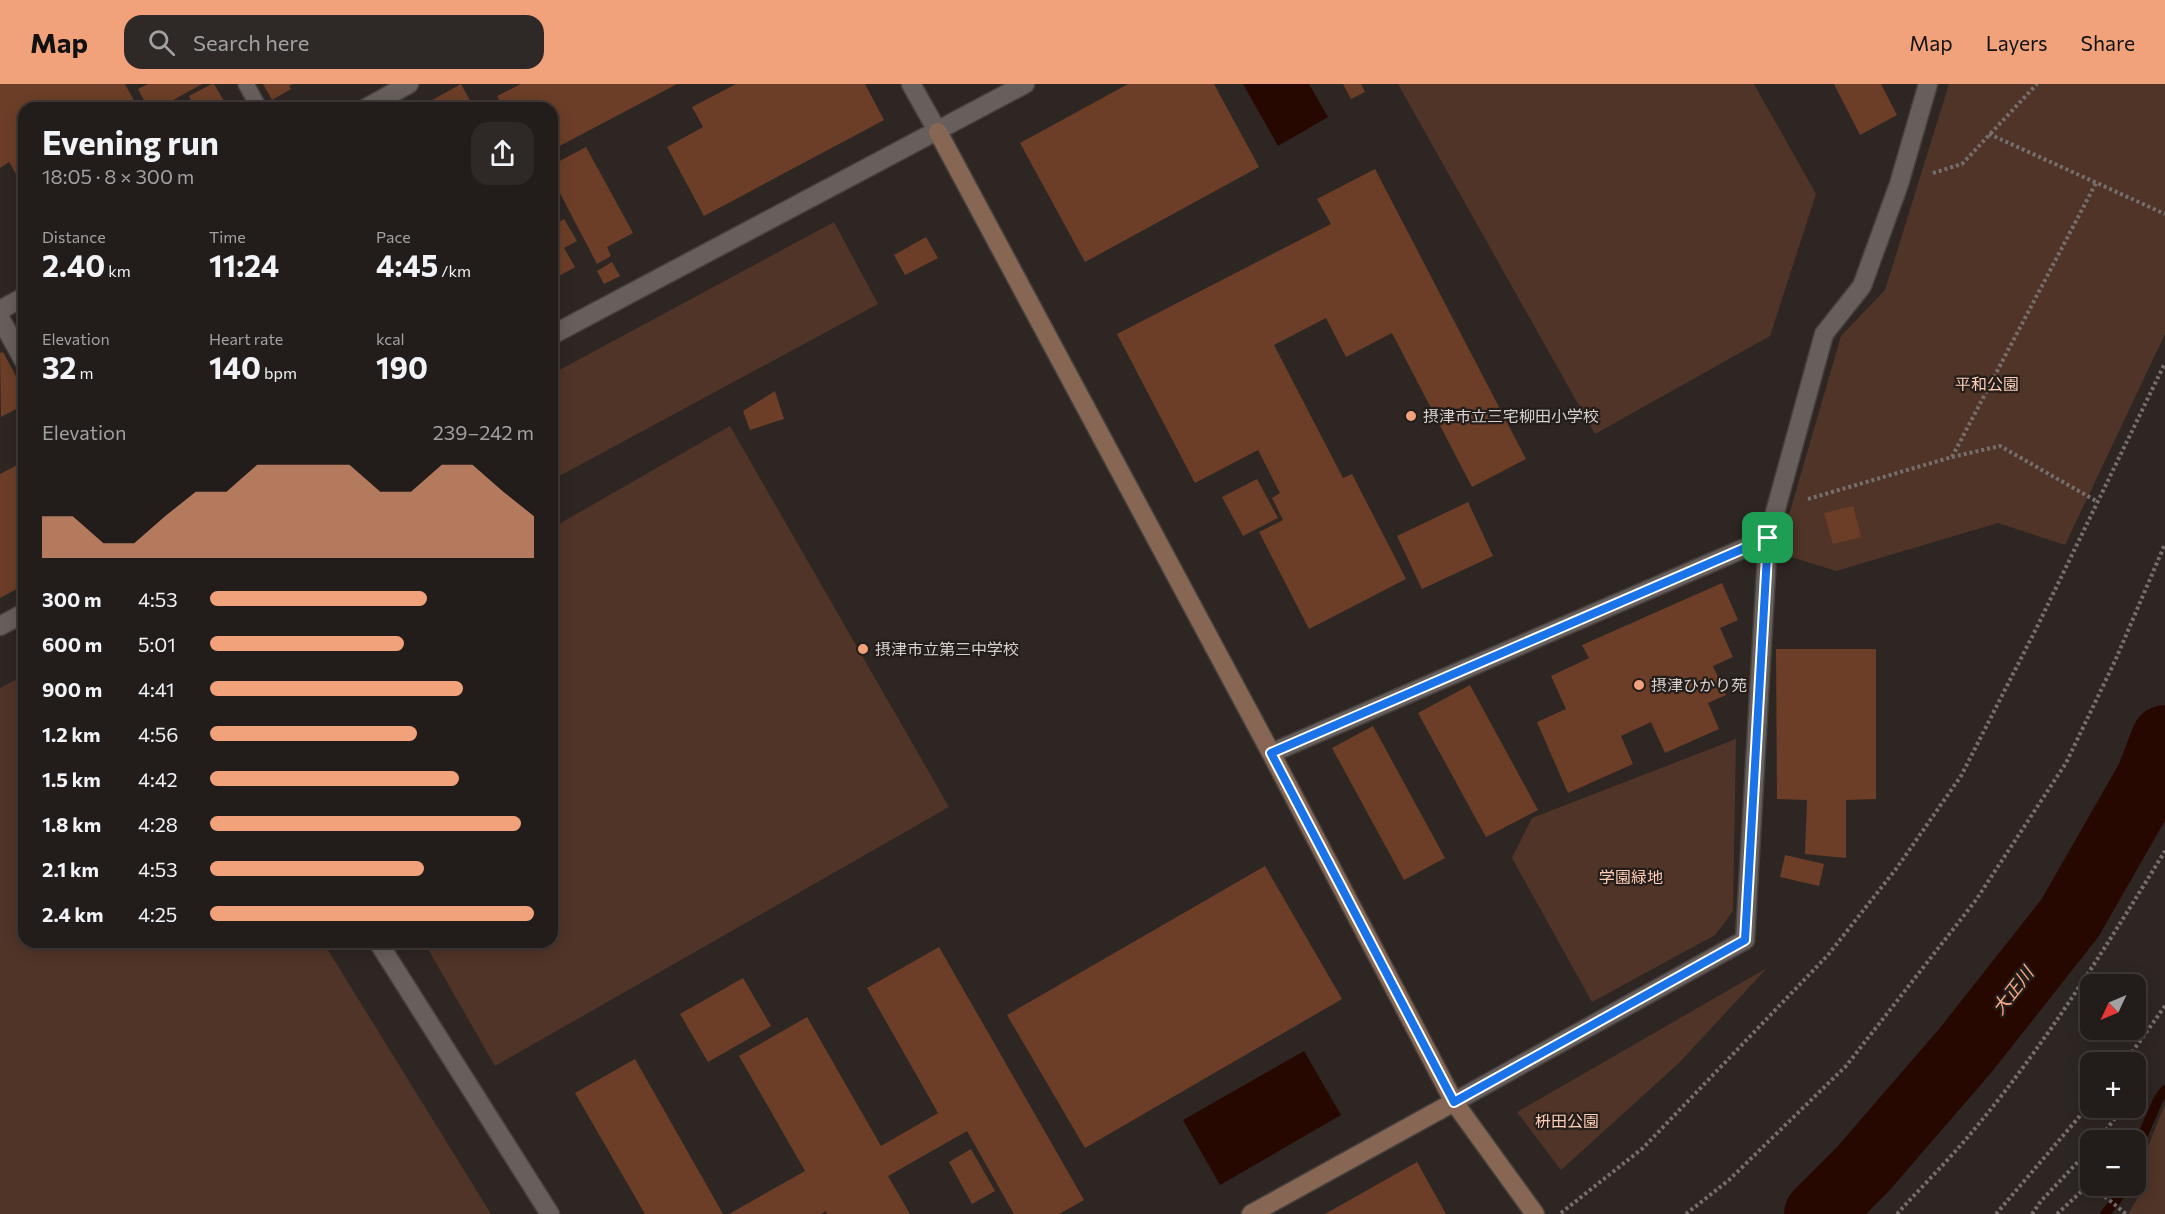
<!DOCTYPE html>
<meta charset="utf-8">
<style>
:root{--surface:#221c1a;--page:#2e2927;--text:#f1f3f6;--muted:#a2a1a2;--line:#3f3a39;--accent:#f1a27b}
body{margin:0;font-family:Commissioner,"Noto Sans JP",sans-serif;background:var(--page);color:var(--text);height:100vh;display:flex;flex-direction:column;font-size:22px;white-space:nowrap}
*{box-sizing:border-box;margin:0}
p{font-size:20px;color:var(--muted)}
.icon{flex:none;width:33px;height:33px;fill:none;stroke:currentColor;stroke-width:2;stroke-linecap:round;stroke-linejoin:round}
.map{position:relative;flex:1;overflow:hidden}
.details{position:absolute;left:18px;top:18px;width:540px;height:846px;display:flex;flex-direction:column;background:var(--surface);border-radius:18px;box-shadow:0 3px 15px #0003,0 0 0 2px var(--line)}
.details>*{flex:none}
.needle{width:39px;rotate:226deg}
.tools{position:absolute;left:2080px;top:890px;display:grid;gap:12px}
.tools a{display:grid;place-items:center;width:66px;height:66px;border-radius:12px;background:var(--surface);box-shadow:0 3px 15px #0003,0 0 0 2px var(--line);font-size:30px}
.pin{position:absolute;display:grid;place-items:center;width:51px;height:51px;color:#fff;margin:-26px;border-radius:12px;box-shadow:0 3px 9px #0006}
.round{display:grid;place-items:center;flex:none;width:63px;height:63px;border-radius:18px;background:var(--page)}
.summary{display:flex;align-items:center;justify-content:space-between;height:102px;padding:0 24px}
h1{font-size:33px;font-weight:700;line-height:45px}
.figures{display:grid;grid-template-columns:repeat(3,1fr);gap:9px;height:102px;padding:6px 24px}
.figures div{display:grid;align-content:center}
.figures b{font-size:30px;font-weight:700}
.figures small{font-size:16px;font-weight:400}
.figures p{font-size:16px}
.chart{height:168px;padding:12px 24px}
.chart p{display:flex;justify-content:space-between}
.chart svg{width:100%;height:108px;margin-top:6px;fill:var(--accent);opacity:.7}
ul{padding:0 24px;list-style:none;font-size:20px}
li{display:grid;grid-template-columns:96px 72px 1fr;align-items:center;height:45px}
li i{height:15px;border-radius:8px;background:var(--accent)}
header{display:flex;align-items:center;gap:36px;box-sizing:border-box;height:84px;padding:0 30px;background:var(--accent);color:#111}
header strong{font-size:28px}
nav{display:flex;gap:33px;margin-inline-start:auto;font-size:21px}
.search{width:420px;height:54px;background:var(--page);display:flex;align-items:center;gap:15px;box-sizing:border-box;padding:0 21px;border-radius:18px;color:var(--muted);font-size:22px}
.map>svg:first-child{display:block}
.green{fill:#503427}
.water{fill:#270800}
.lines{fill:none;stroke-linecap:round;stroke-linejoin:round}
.stream{stroke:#270800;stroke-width:10}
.river{stroke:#270800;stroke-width:68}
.building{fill:#6c3e27}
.lane-casing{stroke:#48413e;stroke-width:18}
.street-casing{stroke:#48413e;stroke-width:21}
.secondary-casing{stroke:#48413e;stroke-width:21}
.path{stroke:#766f6d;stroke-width:4;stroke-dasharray:3 3;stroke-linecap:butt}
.lane{stroke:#675f5b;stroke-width:15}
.street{stroke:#675f5b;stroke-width:18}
.secondary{stroke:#886654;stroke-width:18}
.route-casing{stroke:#fff;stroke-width:12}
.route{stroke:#1a73e8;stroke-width:8}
.poi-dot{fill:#f1a27b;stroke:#241d1a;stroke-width:2}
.labels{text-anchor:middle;stroke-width:4.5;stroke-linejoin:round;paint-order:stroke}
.park-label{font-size:16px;fill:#feceb7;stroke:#241d1a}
.poi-label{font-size:16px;fill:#d5d0ce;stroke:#241d1a;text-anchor:start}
.water-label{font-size:18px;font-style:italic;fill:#f7aa85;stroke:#241d1a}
</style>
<header>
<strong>Map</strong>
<div class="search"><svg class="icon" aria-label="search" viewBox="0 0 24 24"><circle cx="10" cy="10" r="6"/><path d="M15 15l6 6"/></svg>Search here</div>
<nav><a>Map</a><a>Layers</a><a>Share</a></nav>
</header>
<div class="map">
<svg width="2165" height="1130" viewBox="0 0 2165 1130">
<rect width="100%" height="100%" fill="#2e2623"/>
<g class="green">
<polygon points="1398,0 1754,0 1816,110 1770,252 1595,350"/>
<polygon points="1949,0 2165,0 2165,250 2065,461 1998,439 1836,487 1785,471 1789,431 1841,252 1885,206"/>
<polygon points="834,138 878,220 552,396 552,290"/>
<polygon points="730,342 949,723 495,982 424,858 552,858 552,444"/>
<polygon points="24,591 24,858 323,858 491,1130 0,1130 0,604"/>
<polygon points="1736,655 1733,827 1715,851 1592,918 1512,774 1532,734"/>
<polygon points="1767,884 1679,979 1561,1086 1517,1028"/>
<polygon points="2165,1020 2165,1130 2128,1130 2143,1105 2143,1075"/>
</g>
<g class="water">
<polygon points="1243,0 1309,0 1328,33 1278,62"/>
<polygon points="1304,967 1341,1031 1220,1101 1183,1036"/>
</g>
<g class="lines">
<g class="stream">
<polyline points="2136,1067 2158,1016 2165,1006"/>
<polyline points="2105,1130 2128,1101"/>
</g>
<polyline class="river" points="1818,1130 1863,1085 1965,967 2070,834 2149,696 2165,655"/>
</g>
<g class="building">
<polygon points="0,0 125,0 138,24 24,24 24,95 20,97 9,78 0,84"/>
<polygon points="148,0 202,0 159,24 148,24 138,5"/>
<polygon points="212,0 214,0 228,24 195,24 189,12"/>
<polygon points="263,0 293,0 289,2 291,5 272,16"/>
<polygon points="461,0 474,24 418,24"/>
<polygon points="521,0 677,0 552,66 552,24 504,24 497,12"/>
<polygon points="736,0 865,0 884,36 704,132 667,63 703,43 692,23"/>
<polygon points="1128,0 1214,0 1259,83 1085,178 1020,59"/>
<polygon points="1343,0 1361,0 1365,8 1351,15"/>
<polygon points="1834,0 1881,0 1897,31 1860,51"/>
<polygon points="586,63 633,149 607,163 611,172 597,180 552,94 552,81"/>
<polygon points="1375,85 1526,375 1472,403 1392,249 1346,273 1326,234 1274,261 1343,394 1352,390 1406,495 1309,545 1259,448 1283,436 1272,414 1280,409 1258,366 1195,399 1117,250 1331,140 1317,115"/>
<polygon points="564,135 577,157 564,164 575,183 552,196 552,142"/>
<polygon points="926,153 938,174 905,191 894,171"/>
<polygon points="612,178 620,192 604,200 597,187"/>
<polygon points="3,268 24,307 24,321 1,333 0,269"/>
<polygon points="775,307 784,335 750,346 743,327"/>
<polygon points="23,378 24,501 0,514 0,390"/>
<polygon points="1257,395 1278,434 1243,452 1222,413"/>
<polygon points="1468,418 1493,472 1422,505 1397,452"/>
<polygon points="1853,422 1861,453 1833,460 1824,429"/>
<polygon points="1722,499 1738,536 1720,544 1733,573 1713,582 1726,611 1708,619 1719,645 1665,669 1651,638 1621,652 1633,680 1568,709 1537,638 1566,625 1551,592 1589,574 1582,561"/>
<polygon points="1776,565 1876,565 1876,715 1846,716 1846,774 1805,770 1807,716 1777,715"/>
<polygon points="1470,601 1538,726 1486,753 1418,629"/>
<polygon points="1373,642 1445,774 1404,796 1332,664"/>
<polygon points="1785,771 1824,780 1819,802 1780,793"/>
<polygon points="1265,782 1342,915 1085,1064 1007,931"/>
<polygon points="939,863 1084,1116 1059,1130 1014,1130 967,1047 888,1092 910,1130 827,1130 826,1127 821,1130 729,1130 805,1087 739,972 807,933 881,1062 938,1029 867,904"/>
<polygon points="743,894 771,942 708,978 680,930"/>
<polygon points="635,975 723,1130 645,1130 575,1009"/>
<polygon points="971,1065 995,1107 972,1120 949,1078"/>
<polygon points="1417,1078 1446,1130 1325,1130"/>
</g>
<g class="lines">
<defs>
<polyline id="lane" points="246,0 259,24"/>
<g id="street">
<polyline points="911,0 938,48"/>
<polyline points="366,24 409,0"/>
<polyline points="0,226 24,213"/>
<polyline points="0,234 24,277"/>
<polyline points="552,251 1025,0"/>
<polyline points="0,542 24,529"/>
<polyline points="1271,669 1768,454"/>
<polyline points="378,858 550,1130"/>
<polyline points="1454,1018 1745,856 1768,454 1824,250 1862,202 1899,100 1928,0"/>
</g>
<g id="secondary">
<polyline points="938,48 1271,669 1454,1018 1535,1130"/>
<polyline points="1251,1130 1454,1018"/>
</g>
</defs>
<use href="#lane" class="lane-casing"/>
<use href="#street" class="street-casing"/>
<use href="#secondary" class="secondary-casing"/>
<g class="path">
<polyline points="1989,50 2165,130"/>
<polyline points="1933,89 1962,80 2037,0"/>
<polyline points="1952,373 2096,99"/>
<polyline points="1808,415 1952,373 2000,362 2098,418"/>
<polyline points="2125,978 2165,922"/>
<polyline points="2136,979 2138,983 2136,998"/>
<polyline points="2099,1056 2123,1023"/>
<polyline points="1561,1129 1643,1064 1828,871 1896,785 1961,692 2036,545 2165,279"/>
<polyline points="1686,1130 1729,1096 1846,982 1976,816 2066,679 2115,577 2165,460"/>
<path d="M1897,1130C1923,1101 1952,1073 1977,1042C2048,957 2107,861 2165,767"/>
<polyline points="1996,1130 2091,1019"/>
<polyline points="2032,1130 2041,1117 2091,1064"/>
<polyline points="2057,1130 2084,1105 2097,1106 2126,1130"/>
</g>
<use href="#lane" class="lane"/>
<use href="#street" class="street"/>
<use href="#secondary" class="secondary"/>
</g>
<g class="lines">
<defs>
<polygon id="route" points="1768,454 1745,856 1454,1018 1271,669"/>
</defs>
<use href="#route" class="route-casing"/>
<use href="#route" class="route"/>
</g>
<g class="poi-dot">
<circle cx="1411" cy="332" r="6"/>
<circle cx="863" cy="565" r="6"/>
<circle cx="1639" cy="601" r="6"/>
</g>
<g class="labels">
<g class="park-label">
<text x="1987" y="306">平和公園</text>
<text x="1631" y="799">学園緑地</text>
<text x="1567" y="1043">枡田公園</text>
</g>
<g class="poi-label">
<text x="1423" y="338">摂津市立三宅柳田小学校</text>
<text x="875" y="571">摂津市立第三中学校</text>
<text x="1651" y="607">摂津ひかり苑</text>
</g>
<g class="water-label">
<text transform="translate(2013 907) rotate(-52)" y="6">大正川</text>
</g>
</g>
</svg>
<div class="tools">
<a><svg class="needle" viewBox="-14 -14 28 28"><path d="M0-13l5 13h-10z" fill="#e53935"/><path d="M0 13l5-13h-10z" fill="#a2a1a2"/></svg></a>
<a>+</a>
<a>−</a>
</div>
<div class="pin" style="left:1768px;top:454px;background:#1e9e55"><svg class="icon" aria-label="arrive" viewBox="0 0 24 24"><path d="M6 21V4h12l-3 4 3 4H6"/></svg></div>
<section class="details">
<div class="summary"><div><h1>Evening run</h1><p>18:05 · 8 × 300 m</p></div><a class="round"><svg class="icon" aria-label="share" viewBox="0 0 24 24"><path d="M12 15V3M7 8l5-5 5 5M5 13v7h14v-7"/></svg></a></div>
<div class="figures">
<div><p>Distance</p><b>2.40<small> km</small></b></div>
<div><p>Time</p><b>11:24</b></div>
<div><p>Pace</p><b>4:45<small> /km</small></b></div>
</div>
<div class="figures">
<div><p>Elevation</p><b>32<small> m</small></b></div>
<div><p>Heart rate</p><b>140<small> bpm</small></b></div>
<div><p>kcal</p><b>190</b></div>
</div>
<div class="chart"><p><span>Elevation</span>239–242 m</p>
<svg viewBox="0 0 160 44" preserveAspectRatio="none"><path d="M0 44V27L10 27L20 38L30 38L40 27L50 17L60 17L70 6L80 6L90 6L100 6L110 17L120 17L130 6L140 6L150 17L160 27V44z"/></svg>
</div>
<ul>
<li><b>300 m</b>4:53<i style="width:67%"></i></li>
<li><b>600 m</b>5:01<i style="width:60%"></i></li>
<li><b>900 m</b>4:41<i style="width:78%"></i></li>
<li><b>1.2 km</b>4:56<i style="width:64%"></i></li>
<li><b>1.5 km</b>4:42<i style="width:77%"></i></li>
<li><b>1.8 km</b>4:28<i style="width:96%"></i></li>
<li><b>2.1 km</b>4:53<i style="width:66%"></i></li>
<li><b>2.4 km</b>4:25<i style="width:100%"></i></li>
</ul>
</section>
</div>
